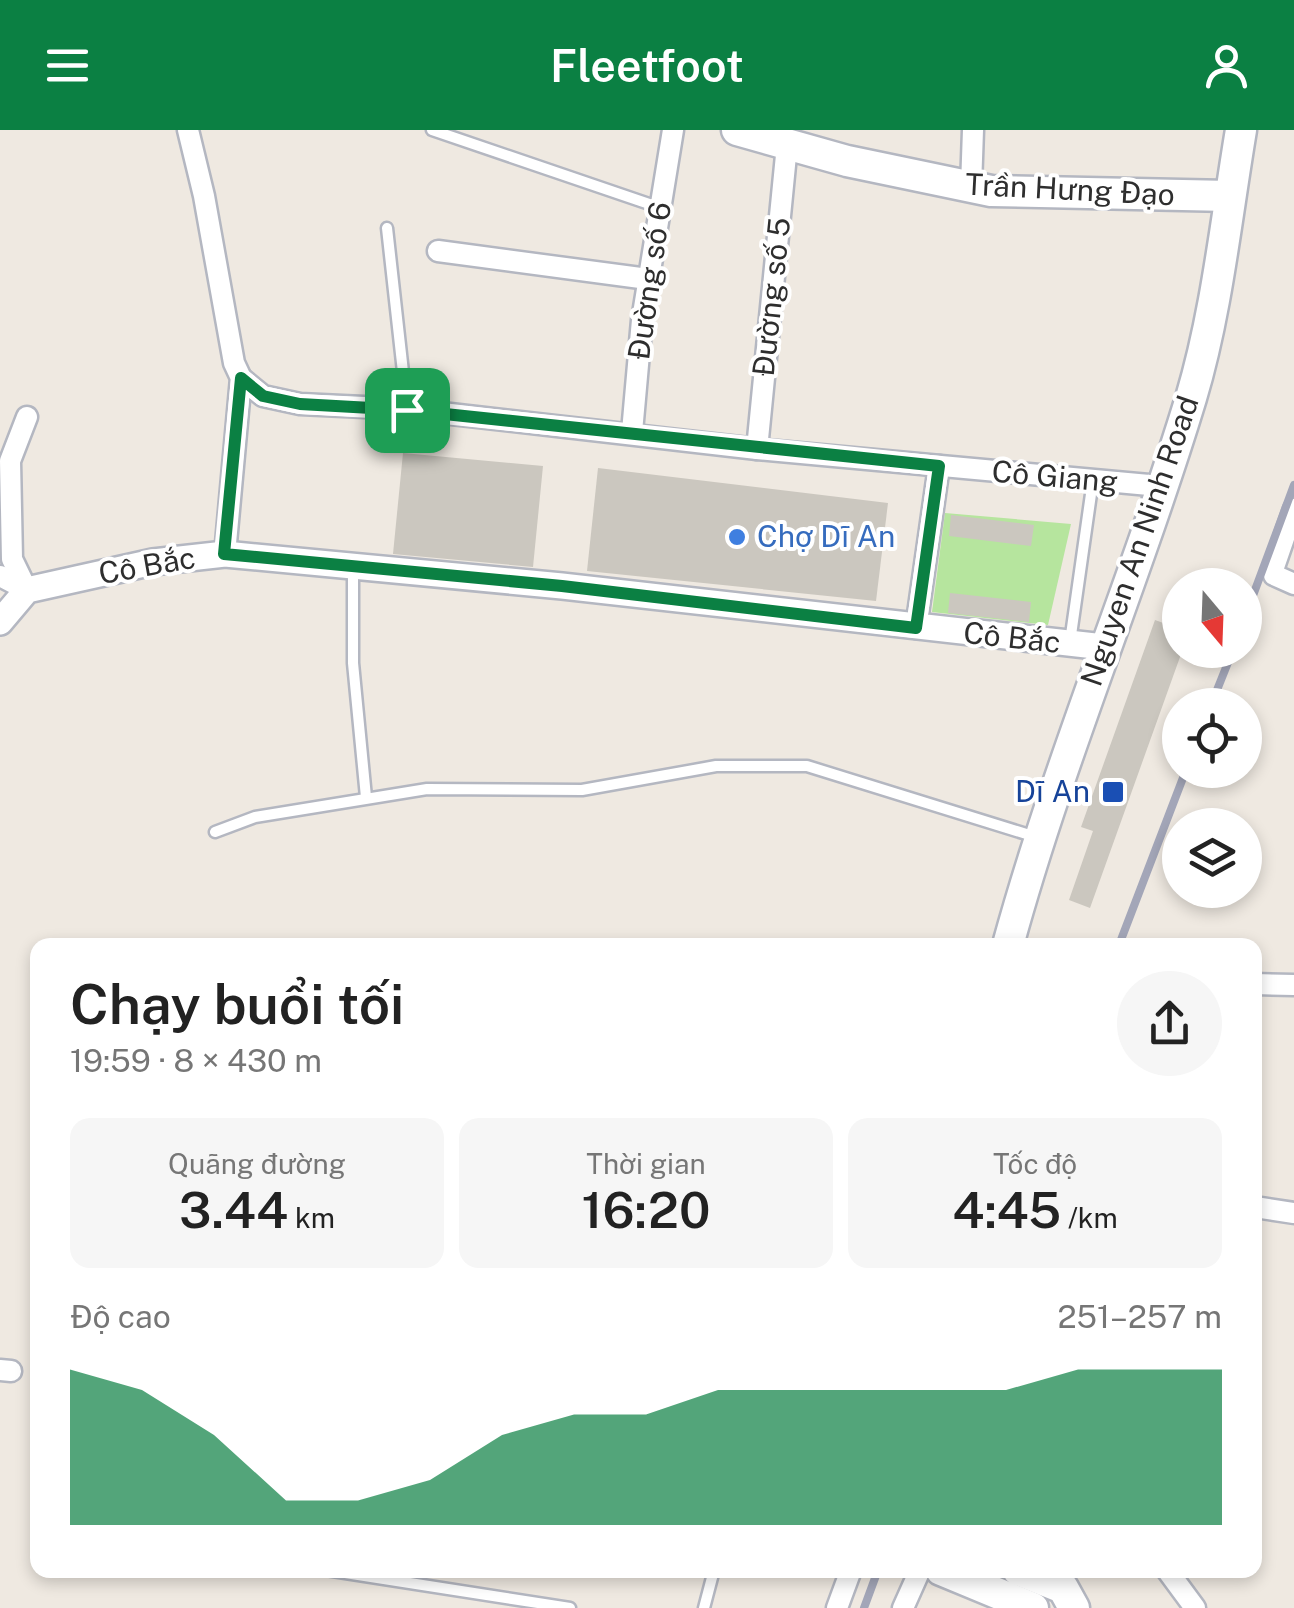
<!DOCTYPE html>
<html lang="vi">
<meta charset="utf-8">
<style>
:root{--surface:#fff;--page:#f6f6f6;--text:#222;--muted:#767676;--accent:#0b8043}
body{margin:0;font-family:"Public Sans",sans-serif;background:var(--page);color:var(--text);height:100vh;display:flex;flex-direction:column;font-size:38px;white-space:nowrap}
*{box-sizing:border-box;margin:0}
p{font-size:32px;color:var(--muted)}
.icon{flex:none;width:55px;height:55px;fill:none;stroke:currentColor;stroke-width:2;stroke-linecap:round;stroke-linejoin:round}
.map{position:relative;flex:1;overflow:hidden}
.drawer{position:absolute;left:30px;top:808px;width:1232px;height:640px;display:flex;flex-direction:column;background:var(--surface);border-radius:20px;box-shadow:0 5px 15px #0003}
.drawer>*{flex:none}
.needle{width:65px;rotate:161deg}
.fabs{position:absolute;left:1162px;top:438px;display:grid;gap:20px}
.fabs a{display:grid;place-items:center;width:100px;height:100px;border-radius:50%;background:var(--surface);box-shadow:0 5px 15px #0003;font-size:50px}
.pin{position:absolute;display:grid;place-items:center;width:85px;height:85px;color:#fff;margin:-42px;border-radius:20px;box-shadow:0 5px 15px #0006}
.round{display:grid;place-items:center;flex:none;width:105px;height:105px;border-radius:52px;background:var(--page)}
.overview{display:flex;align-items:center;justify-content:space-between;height:170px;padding:0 40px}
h1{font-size:55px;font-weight:600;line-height:75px}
.figures{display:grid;grid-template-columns:repeat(3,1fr);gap:15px;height:170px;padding:10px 40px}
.figures div{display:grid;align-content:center;border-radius:20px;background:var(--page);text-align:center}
.figures b{font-size:50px;font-weight:600}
.figures small{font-size:28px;font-weight:400}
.figures p{font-size:28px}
.chart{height:280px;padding:20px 40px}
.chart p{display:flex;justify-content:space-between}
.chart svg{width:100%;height:180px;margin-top:10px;fill:var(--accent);opacity:.7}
header{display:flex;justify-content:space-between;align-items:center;height:130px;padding:0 40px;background:var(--accent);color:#fff;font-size:45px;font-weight:600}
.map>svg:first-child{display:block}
.green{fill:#b6e59e}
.building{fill:#cbc7bf}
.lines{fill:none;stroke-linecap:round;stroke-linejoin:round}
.service-casing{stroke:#b4b7c1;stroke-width:15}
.minor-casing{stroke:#b4b7c1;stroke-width:25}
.tertiary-casing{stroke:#b4b7c1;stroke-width:30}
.secondary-casing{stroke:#b4b7c1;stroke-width:35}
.service{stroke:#fff;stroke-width:10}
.minor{stroke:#fff;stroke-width:20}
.tertiary{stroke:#fff;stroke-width:25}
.secondary{stroke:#fff;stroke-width:30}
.rail{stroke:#a3a6b8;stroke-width:8}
.route-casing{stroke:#fff;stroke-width:20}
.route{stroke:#0b8043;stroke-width:12}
.shop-dot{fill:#3f7fe0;stroke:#fff;stroke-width:4}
.transit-dot{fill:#1a4fb4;stroke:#fff;stroke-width:4}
.labels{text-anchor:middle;stroke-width:8;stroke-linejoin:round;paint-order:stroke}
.street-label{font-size:30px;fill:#2e2e2e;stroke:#fff}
.shop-label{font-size:30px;fill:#366cbe;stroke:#fff;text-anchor:start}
.transit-label{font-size:30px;fill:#164399;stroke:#fff;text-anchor:end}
</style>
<header><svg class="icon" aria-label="menu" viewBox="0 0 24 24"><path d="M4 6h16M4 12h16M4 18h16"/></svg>Fleetfoot<svg class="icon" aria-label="person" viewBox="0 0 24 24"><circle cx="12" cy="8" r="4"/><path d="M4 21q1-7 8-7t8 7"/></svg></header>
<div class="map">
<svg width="1294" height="1478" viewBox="0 0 1294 1478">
<rect width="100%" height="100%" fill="#efe9e1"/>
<polygon class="green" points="945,383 1071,394 1048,495 932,482"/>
<g class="building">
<polygon points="403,323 543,336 533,437 393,424"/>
<polygon points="598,338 888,373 876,471 587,441"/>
<polygon points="951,385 1034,395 1031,416 949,406"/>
<polygon points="950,463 1031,472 1029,492 948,483"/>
<polygon points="1155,490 1180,499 1180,527 1090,778 1069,770 1093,701 1081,697"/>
</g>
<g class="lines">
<defs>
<g id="service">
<polyline points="432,0 658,77"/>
<polyline points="387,98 407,278"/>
<polyline points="353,438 353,533 366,667"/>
<polyline points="1070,512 1093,350"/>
<polyline points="215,702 255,687 427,659 582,660 716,636 807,636 1036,707"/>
<polyline points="326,1440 570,1478"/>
<polyline points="704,1478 714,1440"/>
</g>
<g id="minor">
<polyline points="188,0 204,66 234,233 241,248 225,424"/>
<polyline points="971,57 973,0"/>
<polyline points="438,121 648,149"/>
<polyline points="241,248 263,266 300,274 407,279 757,319 1160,356"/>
<polyline points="27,287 10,331 12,429 27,460"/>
<polyline points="632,302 642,190 673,0"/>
<polyline points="757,319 787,15"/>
<polyline points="1294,379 1273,440 1274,445 1294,454"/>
<polyline points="0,446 27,460"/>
<polyline points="916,498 939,336"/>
<polyline points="1255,854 1294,855"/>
<polyline points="1255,1077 1294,1083"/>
<polyline points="0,1240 11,1241"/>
<polyline points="1167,1440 1195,1478"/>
<polyline points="837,1478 851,1440"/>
<polyline points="903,1478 920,1440"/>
</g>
<polyline id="tertiary" points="0,492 27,460 153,432 225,424 562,456 1104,517"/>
<g id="secondary">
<polyline points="737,0 847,31 991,61 1230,66"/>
<path d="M1008,815C1059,629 1135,452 1191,268C1217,181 1226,89 1241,0"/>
<polyline points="941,1440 1033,1478"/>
<polyline points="1018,1440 1063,1458 1074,1478"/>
</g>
</defs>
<use href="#service" class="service-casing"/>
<use href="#minor" class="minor-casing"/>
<use href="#tertiary" class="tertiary-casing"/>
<use href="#secondary" class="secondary-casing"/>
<use href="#service" class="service"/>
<use href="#minor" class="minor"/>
<use href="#tertiary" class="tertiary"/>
<use href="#secondary" class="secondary"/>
<g class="rail">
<polyline points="1245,487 1294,355"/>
<polyline points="1211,575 1233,520"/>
<polyline points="1119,815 1186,640"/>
<polyline points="864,1478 878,1440"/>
</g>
</g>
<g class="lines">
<defs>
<polygon id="route" points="241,248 263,266 300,274 407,280 939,336 916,498 562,456 224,424"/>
</defs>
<use href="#route" class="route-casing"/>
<use href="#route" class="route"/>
</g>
<circle class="shop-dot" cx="737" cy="407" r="10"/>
<rect class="transit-dot" x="1101" y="650" width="24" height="24" rx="5"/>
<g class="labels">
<g class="street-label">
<text transform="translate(1070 60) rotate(3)" y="10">Trần Hưng Đạo</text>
<text transform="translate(650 151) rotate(-82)" y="10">Đường số 6</text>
<text transform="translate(772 167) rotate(-84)" y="10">Đường số 5</text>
<text transform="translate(1055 347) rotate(5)" y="10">Cô Giang</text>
<text transform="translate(1140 411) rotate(-71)" y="10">Nguyen An Ninh Road</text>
<text transform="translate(147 436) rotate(-10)" y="10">Cô Bắc</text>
<text transform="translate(1012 508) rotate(6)" y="10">Cô Bắc</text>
</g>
<g class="shop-label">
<text x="757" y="417">Chợ Dĩ An</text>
</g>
<g class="transit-label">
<text x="1090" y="672">Dĩ An</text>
</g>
</g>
</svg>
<div class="fabs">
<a><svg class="needle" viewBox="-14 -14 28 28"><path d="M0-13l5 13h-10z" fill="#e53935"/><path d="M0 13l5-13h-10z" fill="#767676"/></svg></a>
<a><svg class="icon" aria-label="locate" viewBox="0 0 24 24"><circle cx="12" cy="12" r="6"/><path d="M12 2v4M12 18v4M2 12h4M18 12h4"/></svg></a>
<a><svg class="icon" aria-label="layers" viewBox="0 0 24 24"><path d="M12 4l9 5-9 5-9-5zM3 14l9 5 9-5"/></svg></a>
</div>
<div class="pin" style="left:407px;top:280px;background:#1e9e55"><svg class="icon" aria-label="arrive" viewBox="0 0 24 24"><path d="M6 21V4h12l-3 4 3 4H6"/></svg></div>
<section class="drawer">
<div class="overview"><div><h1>Chạy buổi tối</h1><p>19:59 · 8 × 430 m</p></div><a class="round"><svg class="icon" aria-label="share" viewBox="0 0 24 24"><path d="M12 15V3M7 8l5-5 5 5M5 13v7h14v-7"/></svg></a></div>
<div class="figures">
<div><p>Quãng đường</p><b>3.44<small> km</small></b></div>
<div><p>Thời gian</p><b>16:20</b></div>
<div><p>Tốc độ</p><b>4:45<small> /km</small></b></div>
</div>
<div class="chart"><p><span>Độ cao</span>251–257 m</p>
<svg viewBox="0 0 160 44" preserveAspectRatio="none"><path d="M0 44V6L10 11L20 22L30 38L40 38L50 33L60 22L70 17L80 17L90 11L100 11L110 11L120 11L130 11L140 6L150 6L160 6V44z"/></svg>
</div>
</section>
</div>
